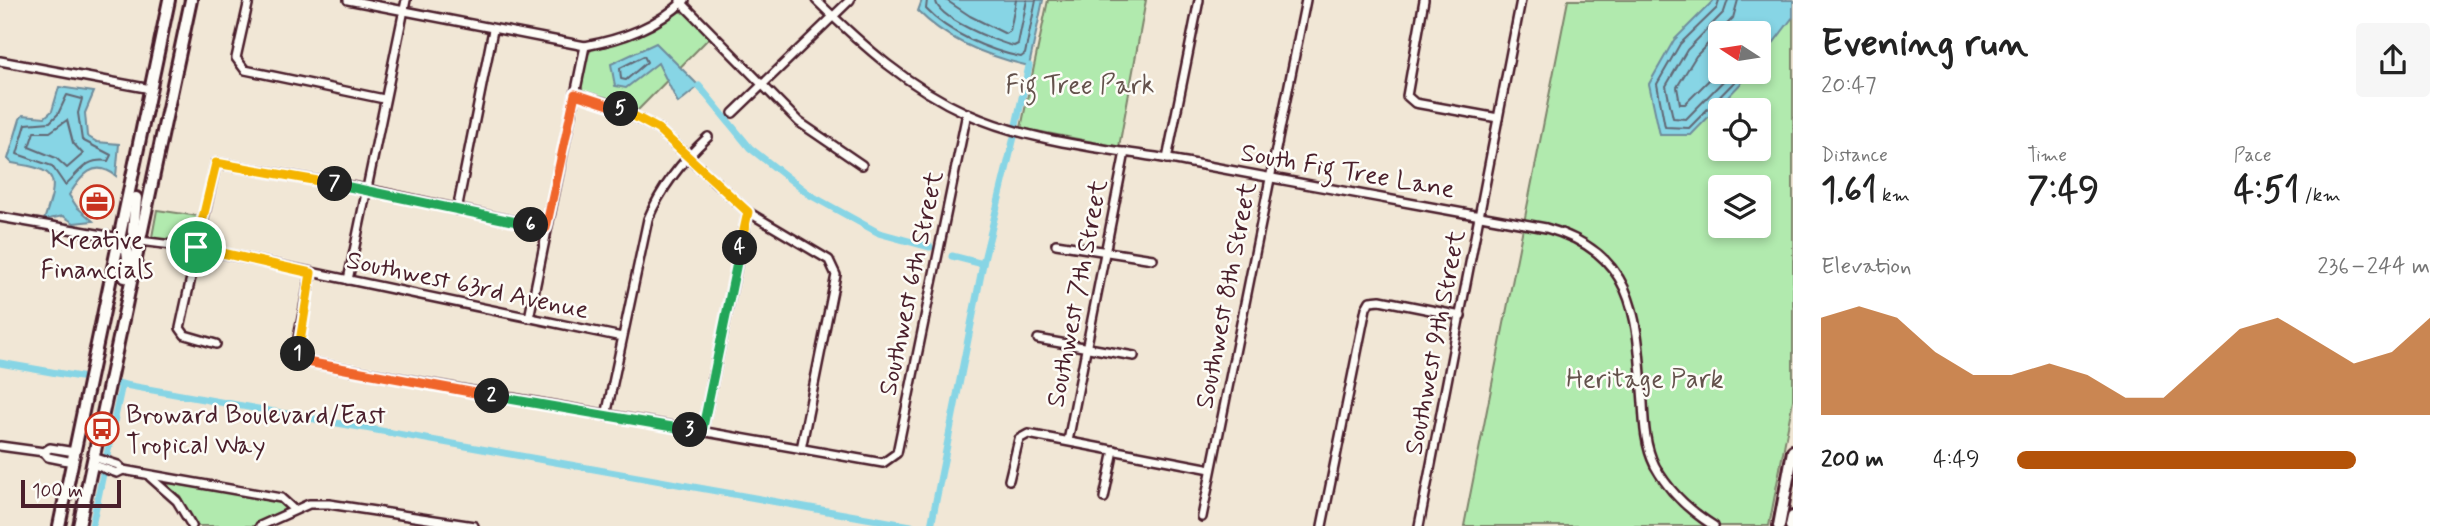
<!DOCTYPE html>
<meta charset="utf-8">
<style>
:root{--surface:#fff;--page:#f6f6f6;--text:#222;--muted:#767676;--accent:#b45309}
body{margin:0;font-family:Mynerve,sans-serif;background:var(--page);color:var(--text);height:100vh;display:flex;flex-direction:column;font-size:26px;white-space:nowrap}
*{box-sizing:border-box;margin:0}
p{font-size:23px;color:var(--muted)}
.icon{flex:none;width:38px;height:38px;fill:none;stroke:currentColor;stroke-width:2;stroke-linecap:round;stroke-linejoin:round}
.map{position:relative;flex:1;overflow:hidden}
.sheet{display:flex;flex-direction:column;background:var(--surface);width:665px}
.sheet>*{flex:none}
.needle{width:46px;rotate:282deg}
.tools{position:absolute;left:1708px;top:21px;display:grid;gap:14px}
.tools a{display:grid;place-items:center;width:63px;height:63px;border-radius:7px;background:var(--surface);box-shadow:0 4px 10px #0003;font-size:35px}
.scale{position:absolute;left:21px;bottom:18px;width:100px;box-sizing:border-box;padding-left:7px;border:4px solid #4a1f2b;border-top:0;font-size:19px;line-height:24px;white-space:nowrap;color:#4a1f2b;-webkit-text-stroke:5px #fdfcf7;paint-order:stroke}
.pin{position:absolute;display:grid;place-items:center;width:60px;height:60px;color:#fff;margin:-30px;border:4px solid #fff;border-radius:50%;box-shadow:0 2px 7px #0007}
.km{position:absolute;width:35px;height:35px;margin:-18px;border-radius:50%;background:#222;color:#fff;font-size:19px;line-height:35px;text-align:center}
.round{display:grid;place-items:center;flex:none;width:74px;height:74px;border-radius:7px;background:var(--page)}
.head{display:flex;align-items:center;justify-content:space-between;height:119px;padding:0 28px}
h1{font-size:38px;font-weight:700;line-height:52px}
.figures{display:grid;grid-template-columns:repeat(3,1fr);gap:10px;height:119px;padding:7px 28px}
.figures div{display:grid;align-content:center}
.figures b{font-size:35px;font-weight:700}
.figures small{font-size:19px;font-weight:400}
.figures p{font-size:19px}
.chart{height:196px;padding:14px 28px}
.chart p{display:flex;justify-content:space-between}
.chart svg{width:100%;height:126px;margin-top:7px;fill:var(--accent);opacity:.7}
ul{padding:0 28px;list-style:none;font-size:23px}
li{display:grid;grid-template-columns:112px 84px 1fr;align-items:center;height:52px}
li i{height:18px;border-radius:9px;background:var(--accent)}
main{display:flex;flex:1;min-height:0}
.map>svg:first-child{display:block}
.green{fill:#b1eaae;stroke:#7e846c;stroke-width:2;fill-rule:evenodd}
.water{fill:#87d5e5;stroke:#6f8c9b;stroke-width:2}
.lines{fill:none;stroke-linecap:round;stroke-linejoin:round}
.shore{stroke:#626875;stroke-width:2}
.canal{stroke:#87d5e5;stroke-width:7}
.street-casing{stroke:#4a1f2b;stroke-width:12}
.secondary-casing{stroke:#4a1f2b;stroke-width:16}
.primary-casing{stroke:#4a1f2b;stroke-width:16}
.street{stroke:#fdfcf7;stroke-width:7}
.secondary{stroke:#fdfcf7;stroke-width:10}
.primary{stroke:#fdfcf7;stroke-width:10}
.split-1-casing{stroke:#fff;stroke-width:14}
.split-2-casing{stroke:#fff;stroke-width:14}
.split-3-casing{stroke:#fff;stroke-width:14}
.split-4-casing{stroke:#fff;stroke-width:14}
.split-5-casing{stroke:#fff;stroke-width:14}
.split-6-casing{stroke:#fff;stroke-width:14}
.split-7-casing{stroke:#fff;stroke-width:14}
.split-8-casing{stroke:#fff;stroke-width:14}
.split-1{stroke:#f5b400;stroke-width:9}
.split-2{stroke:#f0652b;stroke-width:9}
.split-3{stroke:#22a559;stroke-width:9}
.split-4{stroke:#22a559;stroke-width:9}
.split-5{stroke:#f5b400;stroke-width:9}
.split-6{stroke:#f0652b;stroke-width:9}
.split-7{stroke:#22a559;stroke-width:9}
.split-8{stroke:#f5b400;stroke-width:9}
.labels{text-anchor:middle;stroke-width:5;stroke-linejoin:round;paint-order:stroke}
.park-label{font-size:26px;fill:#64524c;stroke:#fdfcf7}
.street-label{font-size:26px;fill:#4a1f2b;stroke:#fdfcf7}
.poi-label{font-size:26px;fill:#4a1f2b;stroke:#fdfcf7}
</style>
<main>
<div class="map">
<svg width="1793" height="526" viewBox="0 0 1793 526">
<rect width="100%" height="100%" fill="#f1e7d6"/>
<filter id="ink" filterUnits="userSpaceOnUse"><feTurbulence type="fractalNoise" baseFrequency=".0143" numOctaves="2"/><feDisplacementMap in="SourceGraphic" scale="14" xChannelSelector="R" yChannelSelector="G"/><feConvolveMatrix kernelMatrix="1 2 1 2 8 2 1 2 1" color-interpolation-filters="sRGB"/></filter>
<g filter="url(#ink)">
<g class="green">
<polygon points="1048,0 1146,0 1119,147 1021,128"/>
<path d="M1568,0H1793V400L1769,526H1464ZM1720,33H1759V72H1720ZM1720,110H1759V149H1720ZM1720,187H1759V226H1720Z"/>
<polygon points="678,11 685,13 710,37 637,111 583,91 580,84 586,57 592,49 643,33"/>
<polygon points="157,210 198,216 193,240 189,244 157,241 152,237"/>
<polygon points="169,483 277,501 288,508 254,526 195,526 180,496 168,487"/>
</g>
<g class="water">
<path d="M922,0H1043L1029,66C990,57 947,41 918,11Z"/>
<polygon points="1714,0 1793,0 1793,17 1759,62 1759,33 1720,33 1720,72 1752,72 1691,135 1660,135 1649,84 1674,40"/>
<polygon points="656,43 699,86 678,103 658,63 626,88 615,86 611,64"/>
<path d="M59,87L94,92L85,113L87,136L97,142L119,144L116,176C94,158 81,176 69,195L77,207L93,221L74,223L63,216L44,220C59,177 59,170 12,163L8,159L20,119L23,115L45,117L52,111Z"/>
</g>
<g class="lines">
<g class="shore">
<path d="M927,0L926,9C948,33 990,51 1021,57L1025,54L1036,0"/>
<path d="M936,0C935,17 998,43 1014,46L1018,44L1027,0"/>
<polyline points="946,0 970,16 1006,34 1010,31 1016,0"/>
<polyline points="1719,0 1717,8 1680,44 1657,84 1665,127 1689,128 1744,72"/>
<polyline points="1728,0 1724,12 1687,50 1666,86 1673,118 1686,119 1732,72"/>
<polygon points="644,56 647,62 626,80 621,79 620,68"/>
<polyline points="1720,69 1685,104 1680,104 1677,87 1696,56 1733,18 1738,0"/>
<path d="M67,95L82,99L78,113L82,140L111,155L108,161C85,158 80,172 65,185L52,166L17,154L26,124L50,122L58,114Z"/>
<polygon points="67,120 73,143 83,154 67,168 56,158 29,147 34,132 50,132"/>
</g>
<g class="canal">
<polyline points="699,86 750,148 810,195 879,233 930,247"/>
<polyline points="1016,125 1029,66"/>
<polyline points="952,256 983,264"/>
<polyline points="0,363 80,377"/>
<polyline points="114,383 911,526"/>
<polyline points="92,526 122,384"/>
<polyline points="931,526 983,264 1014,137"/>
</g>
<defs>
<g id="street">
<polyline points="249,0 236,58 245,70 384,99"/>
<path d="M348,0L585,46C623,39 656,27 685,0"/>
<path d="M816,0C863,46 908,87 968,114C1035,144 1114,149 1186,162C1306,184 1426,207 1546,228C1639,254 1637,322 1643,403C1644,424 1645,446 1655,466C1669,492 1690,511 1714,526"/>
<polyline points="1424,0 1407,96 1415,103 1498,118"/>
<polyline points="680,1 799,122 862,165"/>
<polyline points="0,61 151,89"/>
<polyline points="575,94 610,104 658,129 748,212 829,260 836,275 801,449"/>
<polyline points="733,113 850,0"/>
<polyline points="1167,159 1199,0"/>
<polyline points="457,210 493,30"/>
<polyline points="0,217 120,238"/>
<polyline points="140,241 196,248 622,337"/>
<polyline points="1056,244 1153,259"/>
<polyline points="311,273 296,348 299,359 307,362 883,463 897,453 967,113"/>
<polyline points="348,280 406,0"/>
<polyline points="529,318 585,46"/>
<polyline points="1038,339 1134,356"/>
<polyline points="216,344 185,335 180,328 216,163 367,189 546,228"/>
<path d="M606,416L648,219C661,188 683,160 708,137"/>
<polyline points="702,432 748,212"/>
<polyline points="1068,441 1125,152"/>
<polyline points="0,446 44,452 48,457 73,462"/>
<polyline points="44,452 50,448 75,452"/>
<polyline points="93,457 118,465 123,470"/>
<polyline points="92,464 117,473 123,470 281,498 294,510"/>
<polyline points="150,477 177,501 192,526"/>
<polyline points="1009,480 1019,439 1028,434 1211,469"/>
<polyline points="1104,498 1114,450"/>
<polyline points="1202,517 1306,0"/>
<polyline points="260,526 309,504 329,504 474,526"/>
<polyline points="1322,526 1366,308 1370,301 1380,300 1461,316"/>
<polyline points="1419,526 1521,0"/>
</g>
<g id="secondary">
<polyline points="1779,526 1793,451"/>
<polyline points="1791,526 1793,517"/>
</g>
<g id="primary">
<polyline points="136,198 133,232 140,241"/>
<path d="M120,238C131,248 128,264 125,277"/>
<polyline points="59,526 169,0"/>
<polyline points="79,526 191,0"/>
</g>
</defs>
<use href="#street" class="street-casing"/>
<use href="#secondary" class="secondary-casing"/>
<use href="#primary" class="primary-casing"/>
<use href="#street" class="street"/>
<use href="#secondary" class="secondary"/>
<use href="#primary" class="primary"/>
</g>
</g>
<g class="lines" filter="url(#ink)">
<defs>
<polyline id="split-1" points="196,247 311,273 298,354"/>
<polyline id="split-2" points="298,354 299,359 307,362 492,396"/>
<polyline id="split-3" points="492,396 690,430"/>
<polyline id="split-4" points="690,430 702,432 740,248"/>
<polyline id="split-5" points="621,109 658,129 748,212 740,248"/>
<polyline id="split-6" points="531,225 546,228 575,94 621,109"/>
<polyline id="split-7" points="335,184 531,225"/>
<polyline id="split-8" points="196,247 216,163 335,184"/>
</defs>
<use href="#split-1" class="split-1-casing"/>
<use href="#split-2" class="split-2-casing"/>
<use href="#split-3" class="split-3-casing"/>
<use href="#split-4" class="split-4-casing"/>
<use href="#split-5" class="split-5-casing"/>
<use href="#split-6" class="split-6-casing"/>
<use href="#split-7" class="split-7-casing"/>
<use href="#split-8" class="split-8-casing"/>
<use href="#split-1" class="split-1"/>
<use href="#split-2" class="split-2"/>
<use href="#split-3" class="split-3"/>
<use href="#split-4" class="split-4"/>
<use href="#split-5" class="split-5"/>
<use href="#split-6" class="split-6"/>
<use href="#split-7" class="split-7"/>
<use href="#split-8" class="split-8"/>
</g>
<defs>
<symbol id="office-ring" viewBox="-11 -11 22 22"><circle r="9.5" fill="#fdfcf7" stroke="#c8321e" stroke-width="1.5"/><path d="M-6-3h4V-5.5h4V-3h4V5H-6ZM-1-4.5V-3h2v-1.5ZM-6 0V1H6V0Z" fill="#c8321e"/></symbol>
<symbol id="bus-ring" viewBox="-11 -11 22 22"><circle r="9.5" fill="#fdfcf7" stroke="#c8321e" stroke-width="1.5"/><path d="M-5-6H5V4H4V6H2V4H-2V6H-4V4H-5ZM-3.5-4V0h7V-4ZM-3.5 1.2v1.5H-2V1.2ZM2 1.2v1.5H3.5V1.2Z" fill="#c8321e"/></symbol>
</defs>
<g fill-rule="evenodd">
<use href="#office-ring" x="78" y="183" width="38" height="38"/>
<use href="#bus-ring" x="83" y="410" width="38" height="38"/>
</g>
<g class="labels">
<g class="park-label">
<text x="1080" y="93">Fig Tree Park</text>
<text x="1645" y="387">Heritage Park</text>
</g>
<g class="street-label">
<text transform="translate(1348 170) rotate(10)" y="9">South Fig Tree Lane</text>
<text transform="translate(910 283) rotate(-78)" y="9">Southwest 6th Street</text>
<text transform="translate(468 284) rotate(12)" y="9">Southwest 63rd Avenue</text>
<text transform="translate(1076 293) rotate(-79)" y="9">Southwest 7th Street</text>
<text transform="translate(1225 295) rotate(-79)" y="9">Southwest 8th Street</text>
<text transform="translate(1434 342) rotate(-79)" y="9">Southwest 9th Street</text>
</g>
<g class="poi-label">
<text x="97" y="248">Kreative<tspan x="97" dy="30">Financials</tspan></text>
<text x="126" y="423" text-anchor="start">Broward Boulevard/East<tspan x="126" dy="30">Tropical Way</tspan></text>
</g>
</g>
</svg>
<div class="tools">
<a><svg class="needle" viewBox="-14 -14 28 28"><path d="M0-13l5 13h-10z" fill="#e53935"/><path d="M0 13l5-13h-10z" fill="#767676"/></svg></a>
<a><svg class="icon" aria-label="locate" viewBox="0 0 24 24"><circle cx="12" cy="12" r="6"/><path d="M12 2v4M12 18v4M2 12h4M18 12h4"/></svg></a>
<a><svg class="icon" aria-label="layers" viewBox="0 0 24 24"><path d="M12 4l9 5-9 5-9-5zM3 14l9 5 9-5"/></svg></a>
</div>
<div class="scale">100 m</div>
<div class="pin" style="left:196px;top:247px;background:#1e9e55"><svg class="icon" aria-label="arrive" viewBox="0 0 24 24"><path d="M6 21V4h12l-3 4 3 4H6"/></svg></div>
<b class="km" style="left:298px;top:354px">1</b>
<b class="km" style="left:492px;top:396px">2</b>
<b class="km" style="left:690px;top:430px">3</b>
<b class="km" style="left:740px;top:248px">4</b>
<b class="km" style="left:621px;top:109px">5</b>
<b class="km" style="left:531px;top:225px">6</b>
<b class="km" style="left:335px;top:184px">7</b>
</div>
<section class="sheet">
<div class="head"><div><h1>Evening run</h1><p>20:47</p></div><a class="round"><svg class="icon" aria-label="share" viewBox="0 0 24 24"><path d="M12 15V3M7 8l5-5 5 5M5 13v7h14v-7"/></svg></a></div>
<div class="figures">
<div><p>Distance</p><b>1.61<small> km</small></b></div>
<div><p>Time</p><b>7:49</b></div>
<div><p>Pace</p><b>4:51<small> /km</small></b></div>
</div>
<div class="chart"><p><span>Elevation</span>236–244 m</p>
<svg viewBox="0 0 160 44" preserveAspectRatio="none"><path d="M0 44V10L10 6L20 10L30 22L40 30L50 30L60 26L70 30L80 38L90 38L100 26L110 14L120 10L130 18L140 26L150 22L160 10V44z"/></svg>
</div>
<ul>
<li><b>200 m</b>4:49<i style="width:82%"></i></li>
</ul>
</section>
</main>
